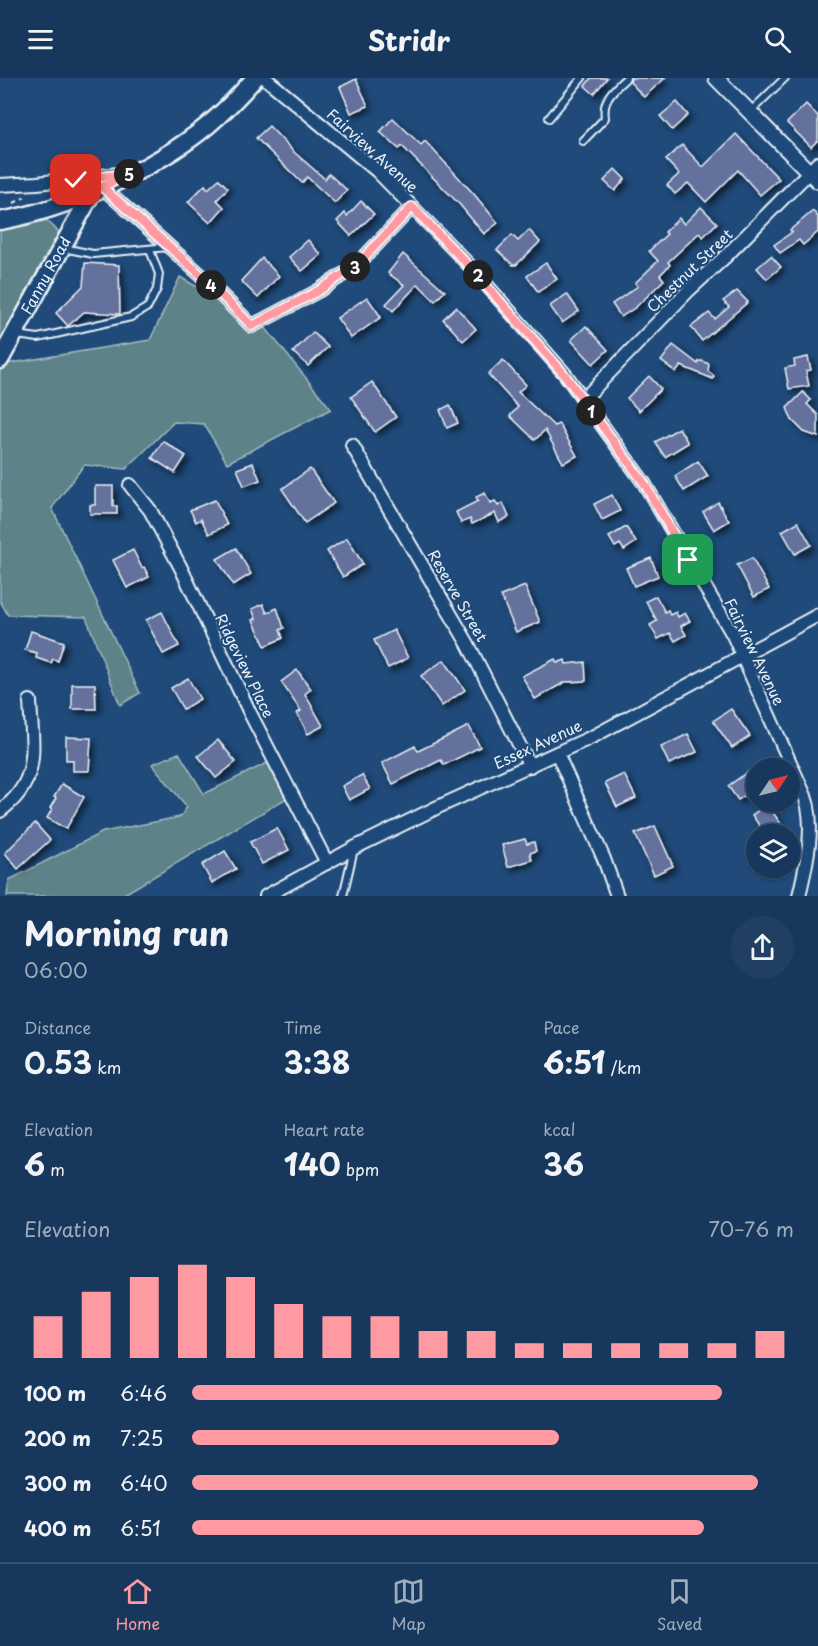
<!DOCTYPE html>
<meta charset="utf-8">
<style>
:root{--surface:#17385c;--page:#203f62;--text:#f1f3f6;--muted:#9eacbb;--line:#365272;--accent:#ff9aa2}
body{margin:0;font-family:"Playpen Sans",sans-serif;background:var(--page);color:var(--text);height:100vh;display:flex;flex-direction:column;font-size:22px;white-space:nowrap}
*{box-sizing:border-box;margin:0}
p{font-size:20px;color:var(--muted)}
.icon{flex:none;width:33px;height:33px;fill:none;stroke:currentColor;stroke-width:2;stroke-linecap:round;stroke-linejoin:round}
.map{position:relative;height:818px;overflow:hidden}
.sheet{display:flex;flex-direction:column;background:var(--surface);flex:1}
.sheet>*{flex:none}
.needle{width:39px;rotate:55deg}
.controls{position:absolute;left:746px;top:680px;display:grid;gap:12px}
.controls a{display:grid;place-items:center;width:54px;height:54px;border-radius:50%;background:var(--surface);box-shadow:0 2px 4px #0004,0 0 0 2px var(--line);font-size:30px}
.pin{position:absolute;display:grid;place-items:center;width:51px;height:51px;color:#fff;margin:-26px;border-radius:12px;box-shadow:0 3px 9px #0006}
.km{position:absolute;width:30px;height:30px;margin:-15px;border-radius:50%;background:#222;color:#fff;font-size:16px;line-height:30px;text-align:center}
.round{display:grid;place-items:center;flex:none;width:63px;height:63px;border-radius:32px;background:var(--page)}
.summary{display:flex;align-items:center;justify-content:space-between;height:102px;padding:0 24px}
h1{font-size:33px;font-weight:700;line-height:45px}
.metrics{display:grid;grid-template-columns:repeat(3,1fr);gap:9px;height:102px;padding:6px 24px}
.metrics div{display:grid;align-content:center}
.metrics b{font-size:30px;font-weight:700}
.metrics small{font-size:16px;font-weight:400}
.metrics p{font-size:16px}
.chart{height:168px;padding:12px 24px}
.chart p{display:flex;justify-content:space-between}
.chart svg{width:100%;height:108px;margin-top:6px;stroke:var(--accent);stroke-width:6}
ul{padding:0 24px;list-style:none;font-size:20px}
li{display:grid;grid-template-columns:96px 72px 1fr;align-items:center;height:45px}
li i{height:15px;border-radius:8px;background:var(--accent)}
header{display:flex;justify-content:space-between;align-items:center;height:78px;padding:0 24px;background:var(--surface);font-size:27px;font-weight:700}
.tabs{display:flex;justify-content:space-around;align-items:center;height:84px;border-top:2px solid var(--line);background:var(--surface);font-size:16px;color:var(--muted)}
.tabs a{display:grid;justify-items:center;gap:3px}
.tabs .current{color:var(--accent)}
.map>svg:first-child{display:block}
.green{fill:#5d8287;stroke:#a2bac0;stroke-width:1.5}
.building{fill:#65719d;stroke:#e8f1f8;stroke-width:1.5;filter:url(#shadow)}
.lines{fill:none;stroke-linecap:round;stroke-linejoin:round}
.service-casing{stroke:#e8f1f8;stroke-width:10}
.minor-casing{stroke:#e8f1f8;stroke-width:16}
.tertiary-casing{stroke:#e8f1f8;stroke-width:18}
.secondary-casing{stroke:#e8f1f8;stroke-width:21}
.path{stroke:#e8f1f8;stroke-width:2;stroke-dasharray:4.5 4.5;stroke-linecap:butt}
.service{stroke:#1f4a7a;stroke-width:6}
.minor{stroke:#1f4a7a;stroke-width:12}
.tertiary{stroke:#1f4a7a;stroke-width:14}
.secondary{stroke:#1f4a7a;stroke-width:16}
.route-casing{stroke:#fff;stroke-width:12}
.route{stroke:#ff9aa2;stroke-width:8}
.labels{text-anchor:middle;stroke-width:4.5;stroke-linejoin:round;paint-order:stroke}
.street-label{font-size:15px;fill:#e8f1f8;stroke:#1f4a7a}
</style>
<header><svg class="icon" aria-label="menu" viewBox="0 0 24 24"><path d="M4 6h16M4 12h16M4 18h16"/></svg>Stridr<svg class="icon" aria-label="search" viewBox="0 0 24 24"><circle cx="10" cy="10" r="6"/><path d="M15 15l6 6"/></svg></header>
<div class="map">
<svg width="818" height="818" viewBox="0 0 818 818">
<defs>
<filter id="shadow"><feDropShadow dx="3.5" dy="3.5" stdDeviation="3" flood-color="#0009"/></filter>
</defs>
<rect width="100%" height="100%" fill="#1f4a7a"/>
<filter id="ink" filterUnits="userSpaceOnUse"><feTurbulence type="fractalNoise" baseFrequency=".0167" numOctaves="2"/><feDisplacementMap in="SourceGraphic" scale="12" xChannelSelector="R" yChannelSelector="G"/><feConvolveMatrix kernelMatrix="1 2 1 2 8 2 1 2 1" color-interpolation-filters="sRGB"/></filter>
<g filter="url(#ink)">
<g class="green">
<polygon points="46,142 59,154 0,262 0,151"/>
<polygon points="180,199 264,248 331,331 227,385 204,346 174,344 126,391 84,387 52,430 140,615 120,627 86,539 8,537 0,523 0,287 150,262"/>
<polygon points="179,675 204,716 275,681 292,717 121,818 7,818 9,802 103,754 180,739 187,729 152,686"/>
</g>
<g class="building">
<polygon points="591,0 607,0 594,16 585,8"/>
<polygon points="631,0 665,0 644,19 630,4"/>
<polygon points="356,1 368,28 351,35 340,9"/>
<polygon points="677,24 688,37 672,52 660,38"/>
<polygon points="806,26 818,38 818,62 811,69 787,45"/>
<polygon points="393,40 421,67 425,63 473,115 498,145 484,156 460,127 402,68 399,71 380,54"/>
<polygon points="269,48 295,75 325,101 329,96 347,112 335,125 307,99 302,105 256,60"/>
<polygon points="736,56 779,101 760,117 738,92 706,124 688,105 675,116 667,107 679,96 666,82 682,67 703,89"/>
<polygon points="615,91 625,101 615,113 604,103"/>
<polygon points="219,101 228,110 217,122 224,129 210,145 188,124 205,107 208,111"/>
<polygon points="361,123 374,136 351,158 337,143 345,135 347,138"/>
<polygon points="701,129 717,145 703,159 699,155 668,184 670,187 660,197 664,202 636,229 621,239 612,226 638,208 635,205 658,183 649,173 667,156 665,154 679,140 684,146"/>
<polygon points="813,133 818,139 818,154 803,167 799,162 780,175 774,167 792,154 790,152"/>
<polygon points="529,152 540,164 516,187 513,187 497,172 512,157 518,163"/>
<polygon points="308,162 321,177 302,193 289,179"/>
<polygon points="403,176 445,213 435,223 418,206 393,233 386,226 404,207 388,195"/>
<polygon points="771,178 781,189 767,201 757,190"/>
<polygon points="262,180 279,198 258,220 241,203"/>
<polygon points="85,185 119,187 120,236 84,234 68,248 56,235 83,208"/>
<polygon points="546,185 557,201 538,214 527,198"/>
<polygon points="737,213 748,224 702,263 691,249 709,235 715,241 729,229 723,223"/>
<polygon points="567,216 579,233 562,245 550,228"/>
<polygon points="367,219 381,239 351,260 337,240"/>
<polygon points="456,229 476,251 463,263 443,241"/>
<polygon points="586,248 608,272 593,286 571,262"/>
<polygon points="313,254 328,269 308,288 293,274"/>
<polygon points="673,267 698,286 699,283 702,283 709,286 708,293 714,298 713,301 681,288 676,294 661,283"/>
<polygon points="808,279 811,292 806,293 809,308 789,311 785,290 795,288 794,282"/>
<polygon points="503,282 526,307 518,314 554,348 559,346 577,378 563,385 545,352 535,362 510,338 518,329 488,296"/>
<polygon points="649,298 661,311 639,333 627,320"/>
<polygon points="372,304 396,339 375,354 351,319"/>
<polygon points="803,314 811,322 807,326 818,337 818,359 804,354 792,342 787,330"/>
<polygon points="450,327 458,345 447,350 440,332"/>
<polygon points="679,350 688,365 665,379 655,364"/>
<polygon points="163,363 186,378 175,395 152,380"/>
<polygon points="698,383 708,398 684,413 675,398"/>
<polygon points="253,385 260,402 244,408 237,391"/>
<polygon points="310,391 334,425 305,445 282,411"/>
<polygon points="95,408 113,408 113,428 117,428 117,436 90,436 90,427 95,427"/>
<polygon points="485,415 490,425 495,423 498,428 503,425 509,439 499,444 495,435 472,446 470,441 461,445 456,434 478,423 476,419"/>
<polygon points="612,417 620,433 602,442 594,426"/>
<polygon points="215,422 227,447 209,456 201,441 196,444 190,432"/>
<polygon points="718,424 729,443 714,452 703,434"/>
<polygon points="798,444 811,467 795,476 782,453"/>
<polygon points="626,449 636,464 624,472 620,466 615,469 609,459"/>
<polygon points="347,460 363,486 343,499 327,473"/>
<polygon points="236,470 251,496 233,507 217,481"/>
<polygon points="133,472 142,490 144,489 149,499 127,510 113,482"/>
<polygon points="651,480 658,498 634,508 626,490"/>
<polygon points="752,480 769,511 754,519 737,487"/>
<polygon points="525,508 540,544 516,554 501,518"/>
<polygon points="656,518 665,534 668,532 670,537 676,534 678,539 685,535 690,543 681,548 686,557 675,563 670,555 658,561 650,547 657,543 646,523"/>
<polygon points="263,526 267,535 277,530 284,550 280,552 283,560 265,568 253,542 256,541 252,531"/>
<polygon points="162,534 179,568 163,576 146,542"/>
<polygon points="394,552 408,580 388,590 374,562"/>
<polygon points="31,553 64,564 58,583 53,581 51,585 36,580 37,575 25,572"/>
<polygon points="555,581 557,585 565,582 566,586 585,584 586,603 565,604 535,621 522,598"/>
<polygon points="444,582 465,612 442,628 421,598"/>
<polygon points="297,592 311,611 305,616 323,648 308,656 297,635 301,633 281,604"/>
<polygon points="188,600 200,621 183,631 171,610"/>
<polygon points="72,606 95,606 96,631 72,631"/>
<polygon points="731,631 750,658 732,670 713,643"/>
<polygon points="469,648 480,669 444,687 441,682 393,706 382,685 415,668 418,673"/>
<polygon points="688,656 697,674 669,686 661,669"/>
<polygon points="66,659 91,660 89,693 73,693 73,682 66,682"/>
<polygon points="218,662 236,684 216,700 198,678"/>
<polygon points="752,691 756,697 756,710 738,722 728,708"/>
<polygon points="624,696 636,720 617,729 605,705"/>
<polygon points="362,697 370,711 349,722 342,708"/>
<polygon points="62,706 84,719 66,751 47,740 52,731 50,730 56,720 54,719"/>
<polygon points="767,726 788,756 765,756 752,737"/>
<polygon points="35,745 50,762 18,791 5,775"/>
<polygon points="655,748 673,788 654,797 635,756"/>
<polygon points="277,750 289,772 262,786 250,764"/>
<polygon points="525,761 527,766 534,764 536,773 530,775 532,782 508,789 502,767"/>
<polygon points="225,773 236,791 212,805 202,787"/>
</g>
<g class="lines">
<defs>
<g id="service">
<polyline points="750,34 785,0"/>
<polyline points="549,40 582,0"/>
<path d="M583,63L605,40C602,21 613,12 626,0"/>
<polyline points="63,170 93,176 168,169"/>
<polyline points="17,257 38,260 131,239 148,229 157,211 159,196 150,172"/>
<polyline points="343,818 354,771"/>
</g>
<g id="minor">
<path d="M265,0L377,93L469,187L565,296L644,405L733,557L801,709C818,740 807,784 799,818"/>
<polyline points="0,107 37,105 127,95"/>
<polyline points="102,109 202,198 252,248 318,213 356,188 412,129"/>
<polyline points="583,322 689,212 726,178 818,85"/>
<polyline points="352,367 468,566 530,688"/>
<polyline points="130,407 150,432 181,490 250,635 327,785"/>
<polyline points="557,675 604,781 617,818"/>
<path d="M0,733C42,703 32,667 30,623"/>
<polyline points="266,818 354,770 438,729 594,658 818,537"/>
</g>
<polyline id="tertiary" points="716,0 818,103"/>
<g id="secondary">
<path d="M0,143C68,131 153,92 207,48C225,33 240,17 255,0"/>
<path id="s1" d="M0,282L93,113"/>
</g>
</defs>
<use href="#service" class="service-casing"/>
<use href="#minor" class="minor-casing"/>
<use href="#tertiary" class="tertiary-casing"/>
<use href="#secondary" class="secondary-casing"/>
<polyline class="path" points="14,125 25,119"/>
<use href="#service" class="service"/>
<use href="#minor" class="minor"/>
<use href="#tertiary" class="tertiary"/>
<use href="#secondary" class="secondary"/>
</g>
</g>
<g class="lines" filter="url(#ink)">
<defs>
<polyline id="route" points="76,102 132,95 102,109 202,198 252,248 318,213 356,188 412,129 469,188 564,296 644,405 688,482"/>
</defs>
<use href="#route" class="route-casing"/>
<use href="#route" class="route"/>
</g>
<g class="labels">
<g class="street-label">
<text transform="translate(372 73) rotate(42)" y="5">Fairview Avenue</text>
<text transform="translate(690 193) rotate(-44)" y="5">Chestnut Street</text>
<text dy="5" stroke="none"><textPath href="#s1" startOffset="96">Fanny Road</textPath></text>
<text transform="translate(457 518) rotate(60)" y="5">Reserve Street</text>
<text transform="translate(754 574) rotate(64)" y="5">Fairview Avenue</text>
<text transform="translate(244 588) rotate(64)" y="5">Ridgeview Place</text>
<text transform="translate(538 667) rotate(-25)" y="5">Essex Avenue</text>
</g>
</g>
</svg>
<div class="controls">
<a><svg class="needle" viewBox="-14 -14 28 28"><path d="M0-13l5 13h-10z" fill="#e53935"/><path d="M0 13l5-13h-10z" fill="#9eacbb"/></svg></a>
<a><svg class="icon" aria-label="layers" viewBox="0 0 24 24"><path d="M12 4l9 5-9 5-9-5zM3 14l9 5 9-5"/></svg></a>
</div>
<div class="pin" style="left:688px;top:482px;background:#1e9e55"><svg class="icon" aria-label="arrive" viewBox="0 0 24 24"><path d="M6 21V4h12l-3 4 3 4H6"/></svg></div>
<div class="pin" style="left:76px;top:102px;background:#d93025"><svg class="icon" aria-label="check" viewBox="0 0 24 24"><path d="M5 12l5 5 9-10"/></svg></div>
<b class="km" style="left:591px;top:333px">1</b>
<b class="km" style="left:478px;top:197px">2</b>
<b class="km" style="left:355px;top:189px">3</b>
<b class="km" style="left:211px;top:207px">4</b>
<b class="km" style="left:129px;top:96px">5</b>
</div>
<section class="sheet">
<div class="summary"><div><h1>Morning run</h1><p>06:00</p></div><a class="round"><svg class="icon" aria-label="share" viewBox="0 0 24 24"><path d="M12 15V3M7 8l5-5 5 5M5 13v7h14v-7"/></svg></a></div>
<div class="metrics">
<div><p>Distance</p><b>0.53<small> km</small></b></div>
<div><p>Time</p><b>3:38</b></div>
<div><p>Pace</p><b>6:51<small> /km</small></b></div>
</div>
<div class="metrics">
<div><p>Elevation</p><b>6<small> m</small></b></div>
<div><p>Heart rate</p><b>140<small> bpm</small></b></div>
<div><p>kcal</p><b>36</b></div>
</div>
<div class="chart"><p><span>Elevation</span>70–76 m</p>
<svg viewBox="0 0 160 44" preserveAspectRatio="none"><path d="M5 44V27M15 44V17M25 44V11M35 44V6M45 44V11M55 44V22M65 44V27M75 44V27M85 44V33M95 44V33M105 44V38M115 44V38M125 44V38M135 44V38M145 44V38M155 44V33"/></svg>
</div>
<ul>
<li><b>100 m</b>6:46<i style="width:88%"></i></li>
<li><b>200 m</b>7:25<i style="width:61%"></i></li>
<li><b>300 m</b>6:40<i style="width:94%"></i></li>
<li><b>400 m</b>6:51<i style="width:85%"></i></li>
</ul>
</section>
<nav class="tabs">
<a class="current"><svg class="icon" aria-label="home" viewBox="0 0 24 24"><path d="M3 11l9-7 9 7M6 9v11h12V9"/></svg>Home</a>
<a><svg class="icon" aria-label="map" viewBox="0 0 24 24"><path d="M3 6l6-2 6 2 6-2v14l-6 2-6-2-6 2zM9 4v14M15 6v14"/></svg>Map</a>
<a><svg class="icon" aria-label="saved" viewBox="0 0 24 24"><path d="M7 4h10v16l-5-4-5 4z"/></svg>Saved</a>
</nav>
